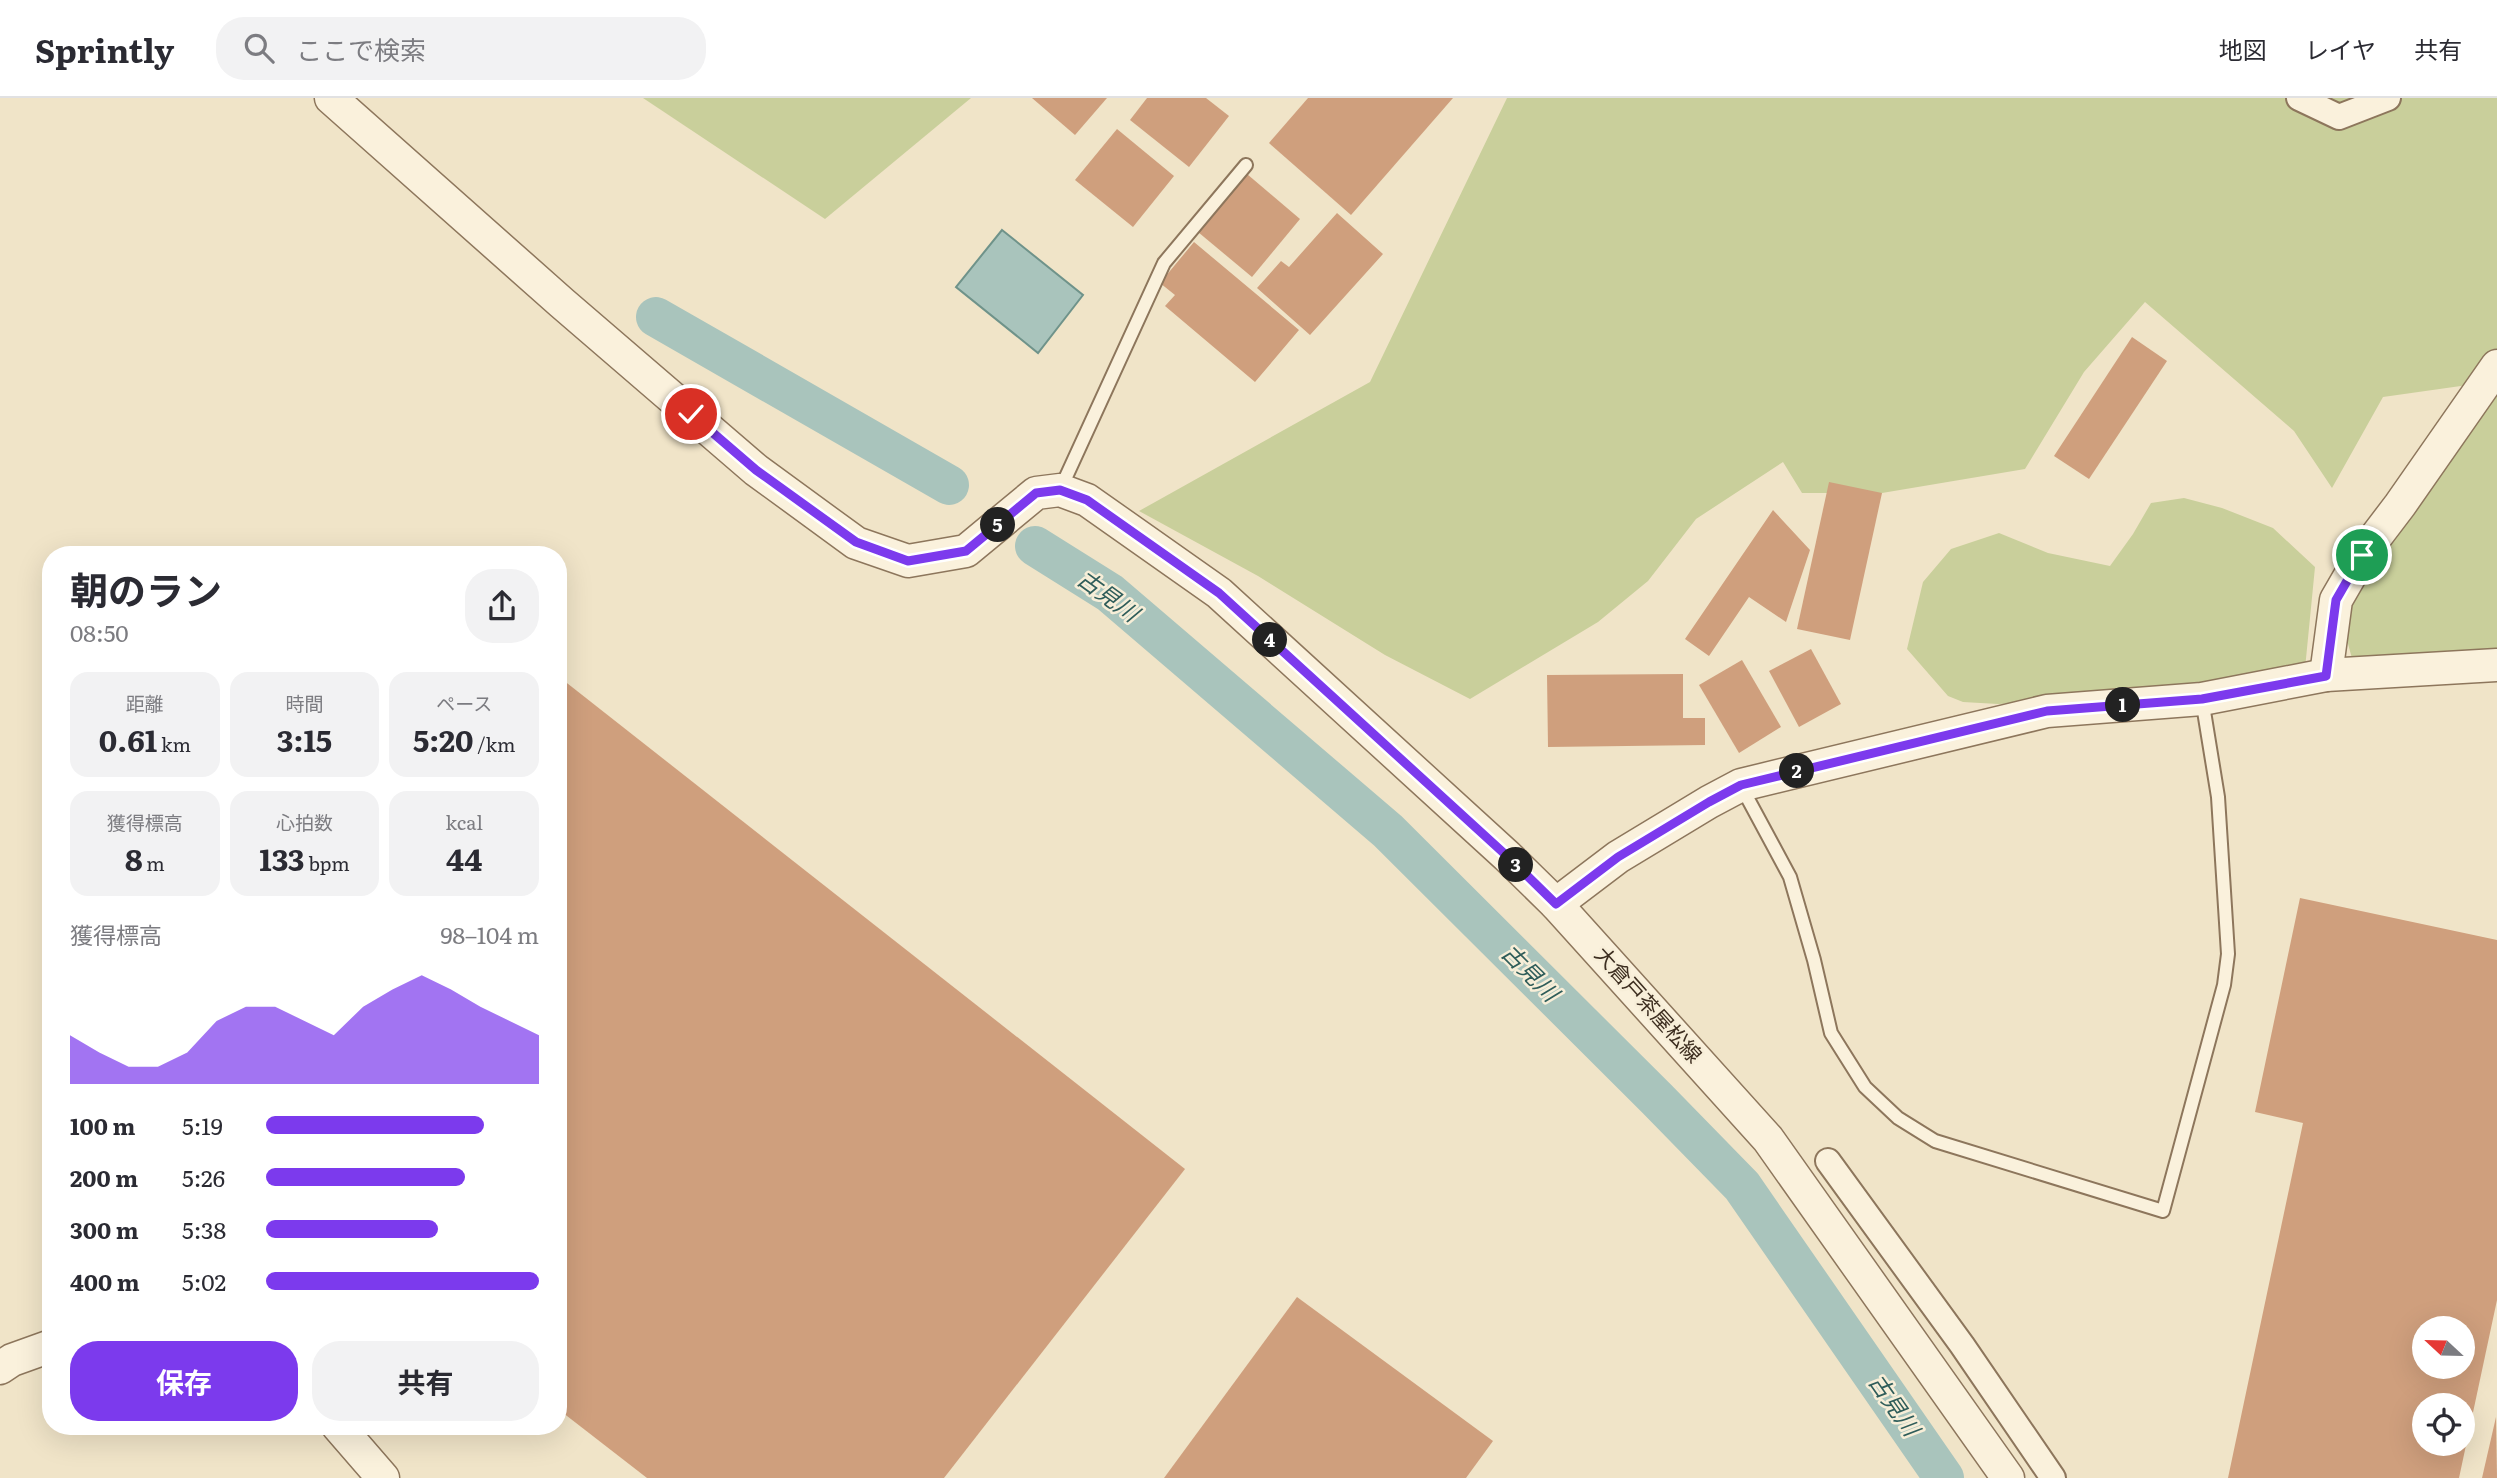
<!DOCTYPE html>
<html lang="ja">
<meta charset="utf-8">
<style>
:root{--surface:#fff;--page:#f2f2f3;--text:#2b2b33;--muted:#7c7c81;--line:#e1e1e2;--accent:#7c3aed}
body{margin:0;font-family:Literata,"Noto Sans JP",serif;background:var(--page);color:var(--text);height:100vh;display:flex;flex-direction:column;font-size:26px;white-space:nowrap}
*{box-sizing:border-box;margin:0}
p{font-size:23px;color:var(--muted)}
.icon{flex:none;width:38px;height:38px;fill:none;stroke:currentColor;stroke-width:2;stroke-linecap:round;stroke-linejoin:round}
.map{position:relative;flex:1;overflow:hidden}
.sheet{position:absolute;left:42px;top:448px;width:525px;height:889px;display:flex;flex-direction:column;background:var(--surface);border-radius:28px;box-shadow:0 7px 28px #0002}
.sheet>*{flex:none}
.needle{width:46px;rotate:292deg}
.fabs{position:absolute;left:2412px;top:1218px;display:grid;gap:14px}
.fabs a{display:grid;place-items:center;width:63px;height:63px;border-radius:50%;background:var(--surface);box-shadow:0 7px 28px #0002;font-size:35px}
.pin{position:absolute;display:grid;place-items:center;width:60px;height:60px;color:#fff;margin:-30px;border:4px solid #fff;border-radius:50%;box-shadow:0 2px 7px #0007}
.km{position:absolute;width:35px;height:35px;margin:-18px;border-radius:50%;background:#222;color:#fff;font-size:19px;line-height:35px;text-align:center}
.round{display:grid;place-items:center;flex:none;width:74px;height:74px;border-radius:28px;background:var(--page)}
.summary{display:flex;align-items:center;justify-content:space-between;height:119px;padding:0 28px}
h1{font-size:38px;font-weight:700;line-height:52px}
.figures{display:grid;grid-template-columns:repeat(3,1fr);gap:10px;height:119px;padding:7px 28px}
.figures div{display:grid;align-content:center;border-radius:18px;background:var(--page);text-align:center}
.figures b{font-size:30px;font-weight:700}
.figures small{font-size:19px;font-weight:400}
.figures p{font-size:19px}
.chart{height:196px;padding:14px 28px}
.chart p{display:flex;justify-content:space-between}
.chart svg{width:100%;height:126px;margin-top:7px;fill:var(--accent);opacity:.7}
.cta{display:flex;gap:14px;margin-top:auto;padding:14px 28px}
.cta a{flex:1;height:80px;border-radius:28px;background:var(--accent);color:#fff;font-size:28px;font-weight:700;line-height:80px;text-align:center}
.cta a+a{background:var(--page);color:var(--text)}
ul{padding:0 28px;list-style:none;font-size:23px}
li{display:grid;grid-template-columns:112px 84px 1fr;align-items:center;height:52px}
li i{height:18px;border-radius:9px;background:var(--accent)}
header{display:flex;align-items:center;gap:42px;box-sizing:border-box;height:98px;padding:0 35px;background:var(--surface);border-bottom:2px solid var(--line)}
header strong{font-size:33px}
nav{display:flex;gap:38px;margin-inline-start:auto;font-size:24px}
.search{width:490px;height:63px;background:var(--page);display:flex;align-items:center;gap:18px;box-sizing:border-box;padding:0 24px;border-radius:28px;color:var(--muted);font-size:26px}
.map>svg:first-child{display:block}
.green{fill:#c9cf9b}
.water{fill:#a9c4bc;stroke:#6f938a;stroke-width:2}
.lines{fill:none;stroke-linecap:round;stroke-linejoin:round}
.river{stroke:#a9c4bc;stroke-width:40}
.building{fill:#cf9f7d;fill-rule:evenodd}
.service-casing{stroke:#8d765c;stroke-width:16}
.minor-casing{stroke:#8d765c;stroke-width:28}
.tertiary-casing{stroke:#8d765c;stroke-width:35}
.service{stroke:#faf1dc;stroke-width:12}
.minor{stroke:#faf1dc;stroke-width:24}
.tertiary{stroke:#faf1dc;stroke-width:32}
.route-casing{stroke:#fff;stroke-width:14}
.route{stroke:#7c3aed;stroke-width:9}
.labels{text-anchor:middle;stroke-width:5;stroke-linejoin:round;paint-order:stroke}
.street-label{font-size:21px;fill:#3d2e20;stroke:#f7eed8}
.water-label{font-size:23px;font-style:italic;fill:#2f5d5a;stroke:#f7eed8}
</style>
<header>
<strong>Sprintly</strong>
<div class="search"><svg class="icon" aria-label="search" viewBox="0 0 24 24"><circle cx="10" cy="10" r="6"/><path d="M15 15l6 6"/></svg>ここで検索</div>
<nav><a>地図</a><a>レイヤ</a><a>共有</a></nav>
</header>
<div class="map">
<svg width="2497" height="1380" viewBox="0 0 2497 1380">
<rect width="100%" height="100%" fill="#f0e4c8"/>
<g class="green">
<polygon points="643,0 971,0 825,121"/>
<polygon points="1507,0 2497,0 2497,567 2356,575 2336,502 2489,284 2383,299 2332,390 2294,333 2145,204 2084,274 2025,371 1882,395 1802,395 1783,364 1696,421 1648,483 1598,524 1470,601 1385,557 1258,478 1139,413 1370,284"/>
<polygon points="2184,400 2222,410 2273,430 2315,469 2303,591 1998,606 1963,604 1948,598 1907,551 1923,484 1951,451 1999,435 2048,455 2110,468 2133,436 2151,405"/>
</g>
<polygon class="water" points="1002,132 1083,197 1038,255 956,189"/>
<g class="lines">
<g class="river">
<polyline points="656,219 949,387"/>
<polyline points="1035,448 1110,495 1388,733 1657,1001 1742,1088 1944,1380"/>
</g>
</g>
<g class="building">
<polygon points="1032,0 1107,0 1075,37"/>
<polygon points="1147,0 1206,0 1229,18 1189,69 1130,22"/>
<polygon points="1308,0 1453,0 1351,117 1269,45"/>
<polygon points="1117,31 1174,78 1133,129 1075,82"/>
<polygon points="1247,76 1300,121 1252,179 1198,134"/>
<polygon points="1337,115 1383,156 1310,237 1257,190 1281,163 1289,169"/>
<polygon points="1194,144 1299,232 1255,284 1165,208 1175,197 1160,185"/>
<polygon points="2132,239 2167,263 2089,381 2054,358"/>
<polygon points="1829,384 1882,395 1850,542 1797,531"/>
<polygon points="1773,412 1810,452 1786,524 1749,499 1709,558 1685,541"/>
<polygon points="1811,551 1841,606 1799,629 1769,573"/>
<polygon points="1742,562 1781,629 1739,655 1699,587"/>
<polygon points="1683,576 1683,620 1705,620 1705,647 1548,649 1547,577"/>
<polygon points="558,578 1185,1071 944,1380 647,1380 558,1311"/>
<path d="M2300,800L2497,842V1202L2459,1380H2228L2303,1025L2255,1014ZM2424,1230H2462V1269H2424ZM2424,1307H2462V1346H2424Z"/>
<polygon points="1297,1199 1493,1343 1466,1380 1164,1380"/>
<polygon points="2496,1319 2497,1380 2482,1380"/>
</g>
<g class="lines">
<defs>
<g id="service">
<polyline points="1060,392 1164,165 1246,67"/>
<polyline points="1741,688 1790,779 1814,862 1831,935 1865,989 1898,1020 1935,1043 2163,1113 2224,887 2228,856 2218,699 2202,601"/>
</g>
<g id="minor">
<polyline points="2299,0 2339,19 2388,0"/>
<polyline points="1828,1063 1962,1247 2053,1380"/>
</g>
<g id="tertiary">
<polyline points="331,0 562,205 756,372 856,445 908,463 966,453 1036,395 1060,392 1087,402 1219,495 1507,758 1556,806 1768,1041 2008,1380"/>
<polyline points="2326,577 2336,502 2362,457 2400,407 2497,268"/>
<polyline points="1556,806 1618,759 1709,704 1741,687 2047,613 2202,601 2326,577 2497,567"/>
<polyline points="0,1270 12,1262 51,1248"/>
<polyline points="338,1328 383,1380"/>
</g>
</defs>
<use href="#service" class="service-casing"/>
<use href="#minor" class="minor-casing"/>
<use href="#tertiary" class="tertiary-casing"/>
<use href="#service" class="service"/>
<use href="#minor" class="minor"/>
<use href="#tertiary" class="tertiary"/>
</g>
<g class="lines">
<defs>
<polyline id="route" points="691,316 756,372 856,444 908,463 966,453 1036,395 1060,392 1087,402 1219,495 1507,758 1556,806 1618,759 1709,704 1741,687 2047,613 2202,601 2326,578 2336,502 2362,457"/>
</defs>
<use href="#route" class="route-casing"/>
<use href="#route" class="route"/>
</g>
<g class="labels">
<g class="street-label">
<text transform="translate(1648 907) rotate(48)" y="7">大倉戸茶屋松線</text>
</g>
<g class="water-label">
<text transform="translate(1108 498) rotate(36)" y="8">古見川</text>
<text transform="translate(1530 875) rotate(45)" y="8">古見川</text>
<text transform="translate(1894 1307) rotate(55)" y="8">古見川</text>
</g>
</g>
</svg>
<div class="fabs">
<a><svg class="needle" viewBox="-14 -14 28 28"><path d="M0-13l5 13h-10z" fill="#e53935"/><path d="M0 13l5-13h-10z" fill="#7c7c81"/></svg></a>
<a><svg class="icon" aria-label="locate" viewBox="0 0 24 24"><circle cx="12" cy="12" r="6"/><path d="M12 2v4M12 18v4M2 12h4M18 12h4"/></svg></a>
</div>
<div class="pin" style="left:2362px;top:457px;background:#1e9e55"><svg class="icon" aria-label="arrive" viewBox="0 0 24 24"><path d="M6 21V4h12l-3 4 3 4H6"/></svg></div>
<div class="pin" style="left:691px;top:316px;background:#d93025"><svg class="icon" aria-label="check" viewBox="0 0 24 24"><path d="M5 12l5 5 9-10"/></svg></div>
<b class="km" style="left:2123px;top:607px">1</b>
<b class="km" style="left:1797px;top:673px">2</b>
<b class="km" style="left:1516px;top:767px">3</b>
<b class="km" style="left:1270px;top:542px">4</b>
<b class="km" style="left:998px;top:427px">5</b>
<section class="sheet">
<div class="summary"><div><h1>朝のラン</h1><p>08:50</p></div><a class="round"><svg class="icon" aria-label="share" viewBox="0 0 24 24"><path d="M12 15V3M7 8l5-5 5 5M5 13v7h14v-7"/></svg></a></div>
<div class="figures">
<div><p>距離</p><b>0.61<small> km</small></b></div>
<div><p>時間</p><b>3:15</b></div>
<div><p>ペース</p><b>5:20<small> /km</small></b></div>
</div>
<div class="figures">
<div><p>獲得標高</p><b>8<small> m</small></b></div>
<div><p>心拍数</p><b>133<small> bpm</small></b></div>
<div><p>kcal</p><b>44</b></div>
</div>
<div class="chart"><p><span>獲得標高</span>98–104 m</p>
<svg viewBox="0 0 160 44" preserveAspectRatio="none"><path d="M0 44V27L10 33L20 38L30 38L40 33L50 22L60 17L70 17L80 22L90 27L100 17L110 11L120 6L130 11L140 17L150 22L160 27V44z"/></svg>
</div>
<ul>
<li><b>100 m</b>5:19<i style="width:80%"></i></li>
<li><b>200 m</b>5:26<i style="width:73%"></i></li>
<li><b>300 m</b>5:38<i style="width:63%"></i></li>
<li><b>400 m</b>5:02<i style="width:100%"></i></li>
</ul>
<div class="cta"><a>保存</a><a>共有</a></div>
</section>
</div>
